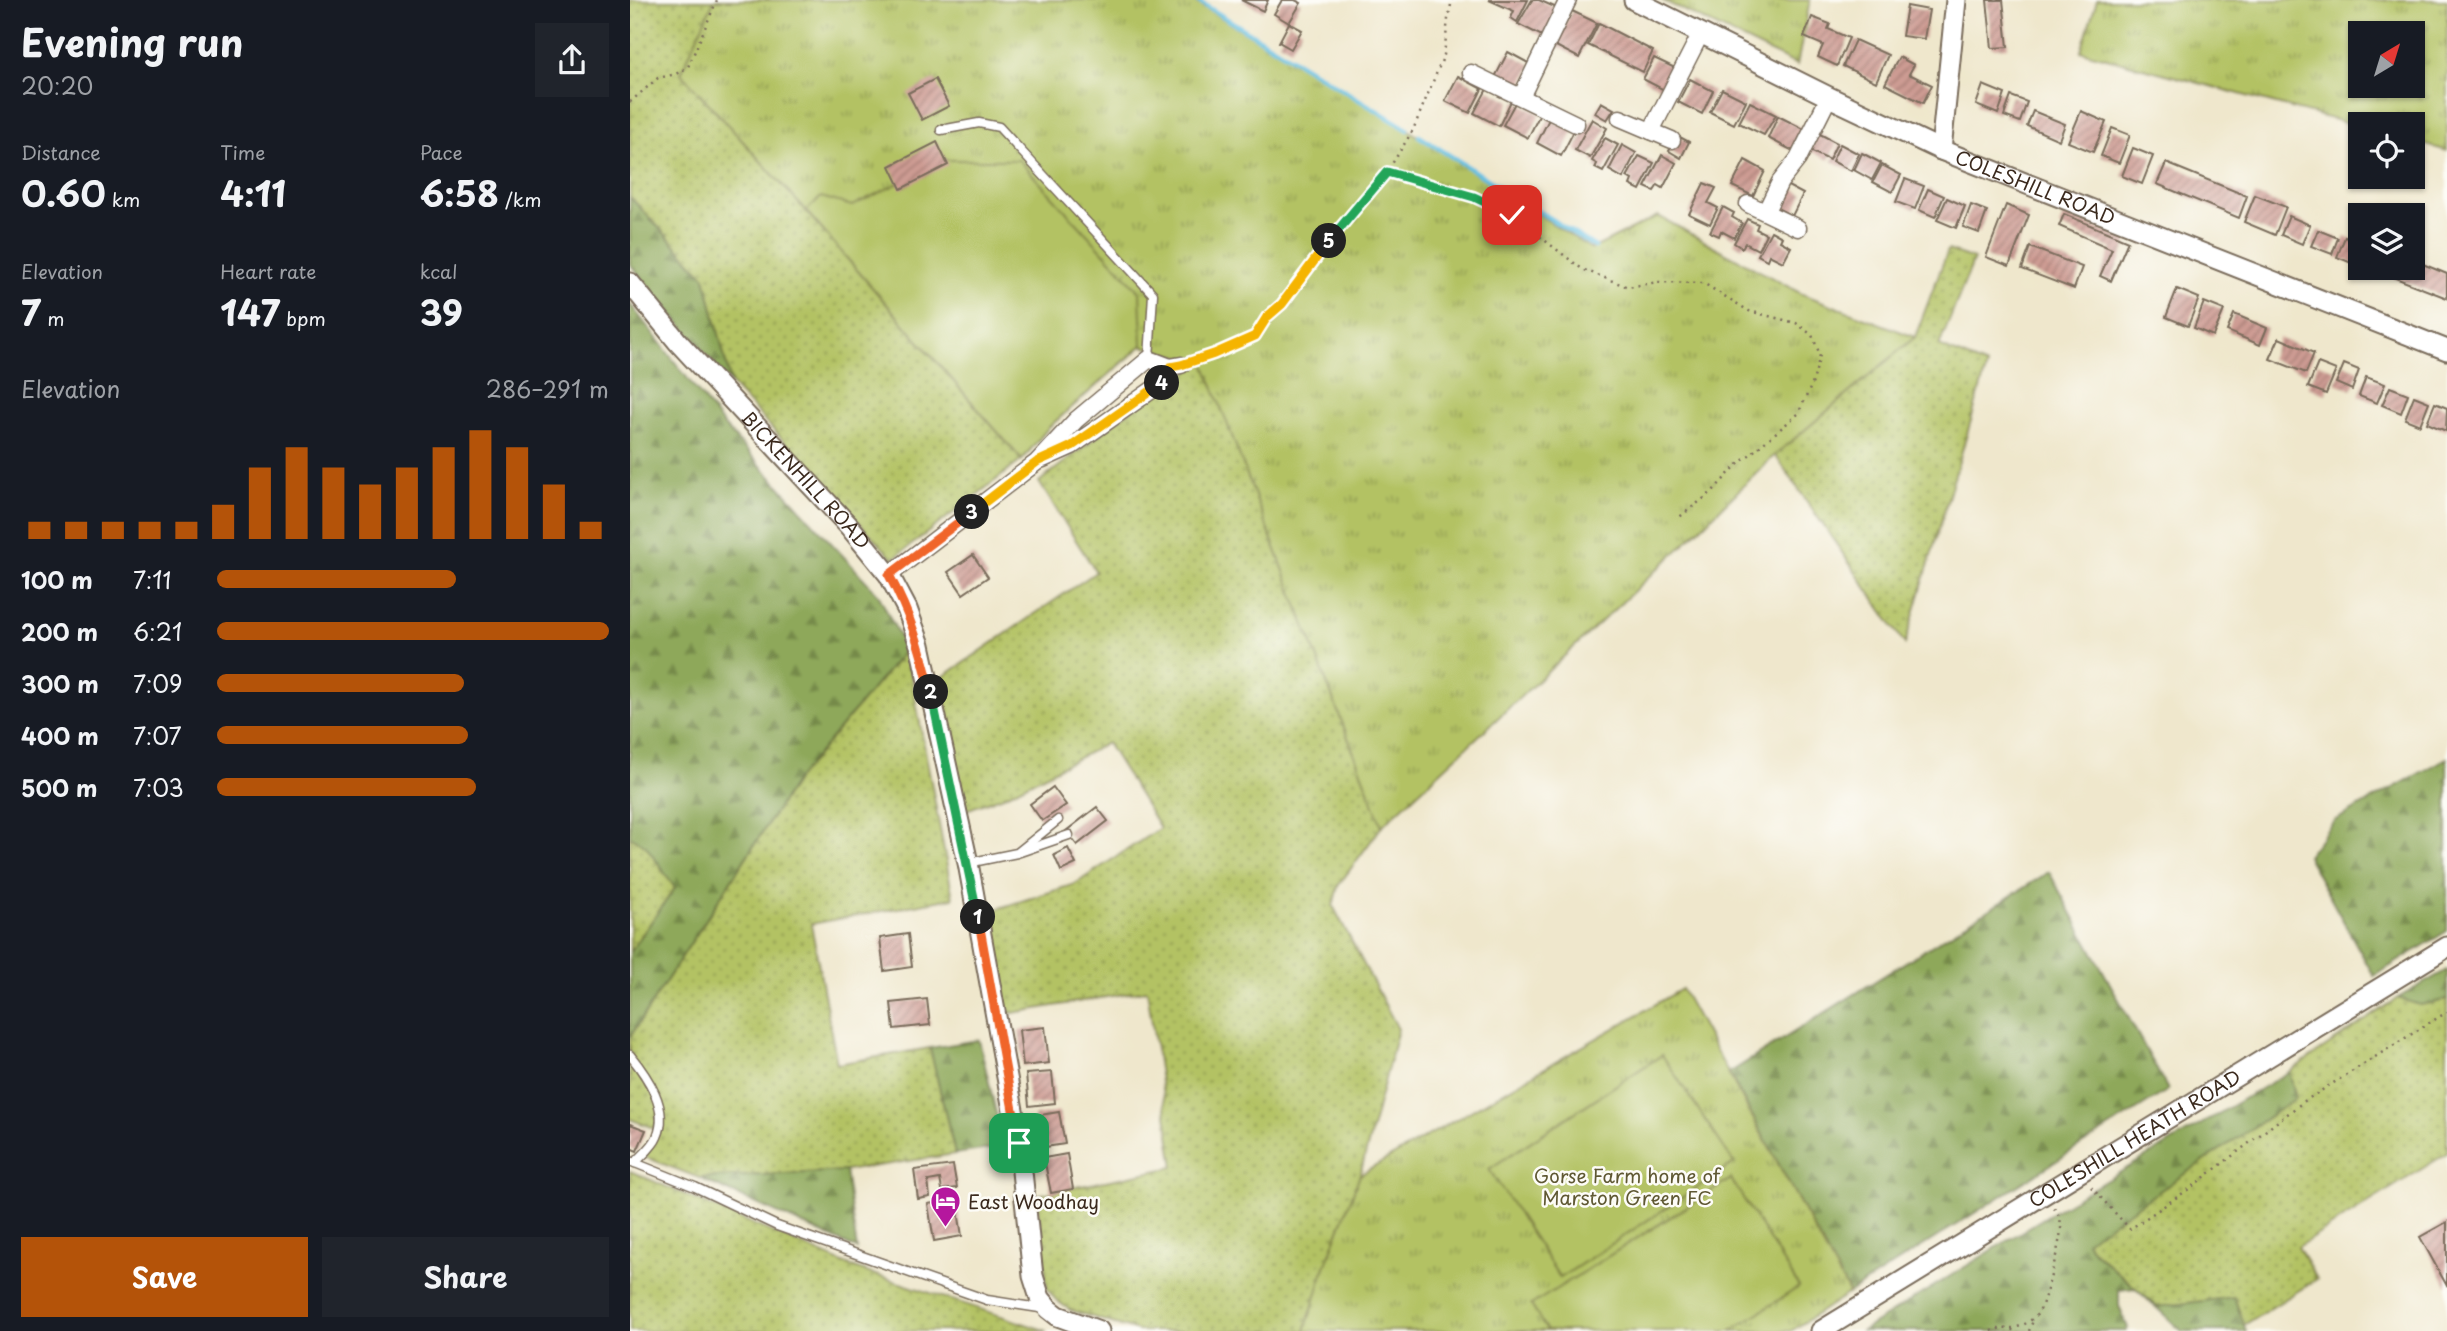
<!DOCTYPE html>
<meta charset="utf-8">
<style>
:root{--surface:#171b24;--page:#20242c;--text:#f1f3f6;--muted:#9ea1a6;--accent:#b45309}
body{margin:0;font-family:"Playpen Sans",sans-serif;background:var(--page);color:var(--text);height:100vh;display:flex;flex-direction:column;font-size:26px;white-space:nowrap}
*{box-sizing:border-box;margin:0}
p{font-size:23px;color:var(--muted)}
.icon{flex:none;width:38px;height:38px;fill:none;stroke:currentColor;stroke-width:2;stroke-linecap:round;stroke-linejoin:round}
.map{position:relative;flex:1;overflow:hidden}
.details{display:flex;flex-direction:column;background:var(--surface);width:630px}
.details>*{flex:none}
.needle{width:46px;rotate:38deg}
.controls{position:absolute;left:1718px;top:21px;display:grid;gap:14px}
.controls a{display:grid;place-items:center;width:77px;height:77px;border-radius:0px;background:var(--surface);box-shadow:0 2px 5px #0004;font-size:35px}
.pin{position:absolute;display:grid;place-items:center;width:60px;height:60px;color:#fff;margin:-30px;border-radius:14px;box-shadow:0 4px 10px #0006}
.km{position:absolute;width:35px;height:35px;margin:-18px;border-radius:50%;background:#222;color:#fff;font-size:19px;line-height:35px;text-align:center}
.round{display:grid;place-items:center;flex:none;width:74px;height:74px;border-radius:0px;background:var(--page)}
.summary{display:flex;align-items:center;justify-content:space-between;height:119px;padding:0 21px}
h1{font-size:38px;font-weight:700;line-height:52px}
.metrics{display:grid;grid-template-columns:repeat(3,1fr);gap:10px;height:119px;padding:7px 21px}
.metrics div{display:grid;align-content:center}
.metrics b{font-size:35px;font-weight:700}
.metrics small{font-size:19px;font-weight:400}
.metrics p{font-size:19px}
.chart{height:196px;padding:14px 21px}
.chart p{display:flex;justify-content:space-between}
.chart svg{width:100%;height:126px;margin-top:7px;stroke:var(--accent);stroke-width:6}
.primary-button{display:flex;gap:14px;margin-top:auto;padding:14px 21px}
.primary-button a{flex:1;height:80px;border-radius:0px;background:var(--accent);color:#fff;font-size:28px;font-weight:700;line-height:80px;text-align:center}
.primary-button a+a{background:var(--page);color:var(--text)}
ul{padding:0 21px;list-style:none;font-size:23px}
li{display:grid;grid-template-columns:112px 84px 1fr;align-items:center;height:52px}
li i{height:18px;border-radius:9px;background:var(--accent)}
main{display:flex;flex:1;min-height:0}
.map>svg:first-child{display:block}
.grass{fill:url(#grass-dots);stroke:#777641;stroke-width:2}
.forest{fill:url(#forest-firs);stroke:#64693c;stroke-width:2}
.park{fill:url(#park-tufts);stroke:#777641;stroke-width:2;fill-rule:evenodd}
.pitch{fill:#b3c264;stroke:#777641;stroke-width:2}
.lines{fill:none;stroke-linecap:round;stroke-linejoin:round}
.stream{stroke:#66c1e4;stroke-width:4.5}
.building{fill:url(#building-hatch)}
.service-casing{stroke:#7a6c5b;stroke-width:11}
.minor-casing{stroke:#7a6c5b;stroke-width:19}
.tertiary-casing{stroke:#7a6c5b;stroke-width:23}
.path{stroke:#7a6c5b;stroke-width:2.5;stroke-dasharray:2 5;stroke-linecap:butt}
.service{stroke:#fff;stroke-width:8}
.minor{stroke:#fff;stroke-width:16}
.tertiary{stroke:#fff;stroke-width:19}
.split-1-casing{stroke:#fff;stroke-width:14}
.split-2-casing{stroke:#fff;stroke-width:14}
.split-3-casing{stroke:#fff;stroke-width:14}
.split-4-casing{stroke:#fff;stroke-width:14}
.split-5-casing{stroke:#fff;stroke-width:14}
.split-6-casing{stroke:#fff;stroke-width:14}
.split-1{stroke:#f0652b;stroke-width:9}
.split-2{stroke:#22a559;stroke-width:9}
.split-3{stroke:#f0652b;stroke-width:9}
.split-4{stroke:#f5b400;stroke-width:9}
.split-5{stroke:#f5b400;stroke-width:9}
.split-6{stroke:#22a559;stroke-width:9}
.labels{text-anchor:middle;stroke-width:5;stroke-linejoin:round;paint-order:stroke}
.street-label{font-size:19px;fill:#3b2a1e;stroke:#fdfcf7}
.park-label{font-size:19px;fill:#5f5833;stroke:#fdfcf7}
.poi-label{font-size:19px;fill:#3b2a1e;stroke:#fdfcf7;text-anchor:start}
</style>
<main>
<section class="details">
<div class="summary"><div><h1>Evening run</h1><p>20:20</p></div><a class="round"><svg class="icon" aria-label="share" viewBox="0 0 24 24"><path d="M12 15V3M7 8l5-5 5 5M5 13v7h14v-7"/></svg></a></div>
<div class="metrics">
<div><p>Distance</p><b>0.60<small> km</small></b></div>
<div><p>Time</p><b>4:11</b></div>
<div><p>Pace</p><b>6:58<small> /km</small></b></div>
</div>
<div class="metrics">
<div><p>Elevation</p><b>7<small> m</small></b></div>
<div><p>Heart rate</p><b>147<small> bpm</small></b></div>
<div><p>kcal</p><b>39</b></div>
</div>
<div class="chart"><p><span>Elevation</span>286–291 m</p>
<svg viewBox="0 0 160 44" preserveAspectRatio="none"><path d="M5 44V38M15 44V38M25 44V38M35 44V38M45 44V38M55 44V32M65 44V19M75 44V12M85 44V19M95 44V25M105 44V19M115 44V12M125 44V6M135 44V12M145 44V25M155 44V38"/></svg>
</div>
<ul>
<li><b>100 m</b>7:11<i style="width:61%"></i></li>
<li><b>200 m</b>6:21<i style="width:100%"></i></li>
<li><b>300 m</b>7:09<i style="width:63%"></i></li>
<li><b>400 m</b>7:07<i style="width:64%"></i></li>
<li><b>500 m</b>7:03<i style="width:66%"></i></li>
</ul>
<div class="primary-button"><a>Save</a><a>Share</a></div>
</section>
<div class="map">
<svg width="1817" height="1331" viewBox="0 0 1817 1331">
<defs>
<pattern id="grass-dots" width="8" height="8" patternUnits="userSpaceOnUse" patternTransform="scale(1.75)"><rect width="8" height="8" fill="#b3c264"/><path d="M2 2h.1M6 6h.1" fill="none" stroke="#939e52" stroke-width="1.8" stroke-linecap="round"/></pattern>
<pattern id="forest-firs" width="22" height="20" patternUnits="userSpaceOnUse" patternTransform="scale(1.75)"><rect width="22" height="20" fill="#8ea85a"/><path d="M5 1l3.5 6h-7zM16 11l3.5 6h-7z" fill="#75894a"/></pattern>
<pattern id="park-tufts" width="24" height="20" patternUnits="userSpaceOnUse" patternTransform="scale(1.75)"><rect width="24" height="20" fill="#b3c264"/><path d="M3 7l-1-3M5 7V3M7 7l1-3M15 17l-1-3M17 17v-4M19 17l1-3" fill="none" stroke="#939e52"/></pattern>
<pattern id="building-hatch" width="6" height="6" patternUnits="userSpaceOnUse" patternTransform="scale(1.75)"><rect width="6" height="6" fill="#cd9b93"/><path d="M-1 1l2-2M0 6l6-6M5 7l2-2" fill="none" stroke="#a87f77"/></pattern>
</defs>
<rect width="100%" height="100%" fill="#fdfcf7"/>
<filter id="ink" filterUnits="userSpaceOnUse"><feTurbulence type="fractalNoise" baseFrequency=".0143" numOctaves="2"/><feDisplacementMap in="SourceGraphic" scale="14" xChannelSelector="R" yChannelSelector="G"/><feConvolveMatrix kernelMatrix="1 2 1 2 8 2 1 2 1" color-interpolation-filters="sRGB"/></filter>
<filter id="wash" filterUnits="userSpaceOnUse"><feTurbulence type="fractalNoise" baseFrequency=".00686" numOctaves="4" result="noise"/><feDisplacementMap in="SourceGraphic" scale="28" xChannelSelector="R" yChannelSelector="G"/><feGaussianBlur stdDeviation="1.57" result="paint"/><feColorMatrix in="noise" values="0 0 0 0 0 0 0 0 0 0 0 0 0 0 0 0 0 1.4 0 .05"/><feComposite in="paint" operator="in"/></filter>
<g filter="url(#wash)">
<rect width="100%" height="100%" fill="#efe7cc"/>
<g class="grass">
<polygon points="0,0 85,0 51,73 176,211 392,460 263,559 101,384 75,277 0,197"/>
<polygon points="1318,250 1344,259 1309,346 1357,366 1275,644 1145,455 1285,337"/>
<polygon points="574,362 752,826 708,886 703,906 768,1029 730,1175 695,1267 675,1331 508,1331 440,1310 426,1300 417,1288 407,1195 544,1167 517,990 371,1015 354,913 445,884 530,828 477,743 376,795 331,812 307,681 466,572 409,482 523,393"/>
<polygon points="276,649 323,898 181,924 207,1064 300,1048 325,1154 215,1171 69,1178 15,1157 26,1129 0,1119 0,1037 166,780"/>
<polygon points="0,836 16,846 45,888 0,952"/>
<polygon points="1768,998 1790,1005 1817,1000 1817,1153 1668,1247 1687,1279 1614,1325 1604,1297 1527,1307 1466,1253 1455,1241 1666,1098 1659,1072"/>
<polygon points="0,1171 227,1269 417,1331 0,1331"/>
</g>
<g class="forest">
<polygon points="0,197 75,277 101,384 0,264"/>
<polygon points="0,304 96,428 248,594 276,649 166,780 0,1037 0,952 45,888 16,846 0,836"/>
<polygon points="1817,758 1817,931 1744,976 1677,856 1704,821"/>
<polygon points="1419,872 1538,1090 1219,1293 1099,1073"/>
<polygon points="1817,970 1817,1000 1790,1005 1768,998"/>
<polygon points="349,1040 374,1147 325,1154 300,1048"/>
<polygon points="1659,1072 1666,1098 1456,1241 1464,1252 1527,1307 1604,1297 1616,1331 1552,1331 1505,1288 1489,1290 1489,1306 1498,1328 1496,1331 1232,1331 1428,1209"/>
<polygon points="215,1171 227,1249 69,1178"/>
</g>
<g class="park">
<polygon points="84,0 562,0 774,127 962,249 1028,216 1170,293 1285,337 1145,455 1048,550 752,826 574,363 512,346 418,428 392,460 176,211 51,73"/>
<polygon points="1032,0 1180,0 1167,65"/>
<path d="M1467,0H1817V151L1783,141V124H1731V127L1451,51ZM1783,33V86H1731V33Z"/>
<polygon points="1052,989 1219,1293 1161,1331 675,1331 695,1267 730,1175"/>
</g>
<g class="pitch">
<polygon points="316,160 389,160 510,292 512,345 418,428 392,460 176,211 191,197 222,206"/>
<polygon points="1032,1055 1104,1163 930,1278 859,1169"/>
<polygon points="1101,1179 1169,1287 1100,1331 917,1331 901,1305"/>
</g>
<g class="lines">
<g class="stream">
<polyline points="566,0 777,129"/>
<polyline points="789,136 965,247"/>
</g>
</g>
<g id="blocks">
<g class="building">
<polygon points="611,0 638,0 633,11"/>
<polygon points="652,0 665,0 671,3 659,23 644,14"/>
<polygon points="859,0 898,0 887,22 881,18 884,11"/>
<polygon points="902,0 909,0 929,9 914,37 888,24"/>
<polygon points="1357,0 1373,0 1378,47 1362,48"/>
<polygon points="1277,6 1299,10 1294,39 1272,36"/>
<polygon points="942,11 967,23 949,58 924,45"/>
<polygon points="1182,17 1200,24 1198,29 1219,38 1207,66 1188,57 1193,45 1174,37"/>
<polygon points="659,23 672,30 661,49 649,42"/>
<polygon points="969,23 1023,51 1013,72 958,45"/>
<polygon points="1225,40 1258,55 1246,82 1213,66"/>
<polygon points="878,52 902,65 890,89 865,77"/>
<polygon points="1269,57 1284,65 1279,74 1302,85 1293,103 1255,84"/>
<polygon points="1024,58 1047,69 1036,91 1013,79"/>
<polygon points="828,76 852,89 840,113 815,101"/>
<polygon points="305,79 319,106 292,120 278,93"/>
<polygon points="1060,79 1083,91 1072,114 1048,102"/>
<polygon points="1353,85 1375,94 1368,114 1346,105"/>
<polygon points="857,89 881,101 869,126 844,113"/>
<polygon points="1092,89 1116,101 1104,124 1080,112"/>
<polygon points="1381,96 1397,102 1390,122 1374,116"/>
<polygon points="886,101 910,114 898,138 873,125"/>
<polygon points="971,102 984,109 977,120 965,113"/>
<polygon points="1120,102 1146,115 1134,135 1109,123"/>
<polygon points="1403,111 1435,124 1429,140 1397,126"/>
<polygon points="1451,111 1476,122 1463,152 1438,142"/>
<polygon points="1148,116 1174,129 1163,151 1138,138"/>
<polygon points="919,119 944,131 931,156 907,143"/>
<polygon points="962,119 977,128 960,158 945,150"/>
<polygon points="1482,128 1500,135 1489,163 1471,156"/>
<polygon points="1188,133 1207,143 1199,160 1180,151"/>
<polygon points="1048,136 1059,142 1051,158 1039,151"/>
<polygon points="975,138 988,145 973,172 965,168 967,164 962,161"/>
<polygon points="307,142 318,165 271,189 260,166"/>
<polygon points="1210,144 1229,154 1221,171 1202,161"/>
<polygon points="992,145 1006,153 993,178 979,170"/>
<polygon points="1503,148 1523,156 1512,184 1492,176"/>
<polygon points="1232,153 1251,163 1242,180 1224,170"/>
<polygon points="1032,155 1046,163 1033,188 1028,185 1024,191 1015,187"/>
<polygon points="1009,156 1024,163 1010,190 1000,185 1002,180 997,177"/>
<polygon points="1115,160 1135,171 1123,196 1102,186"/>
<polygon points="1536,163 1617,196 1609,218 1527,184"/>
<polygon points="1252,165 1271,175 1262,192 1243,182"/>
<polygon points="1275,179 1294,186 1285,209 1266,202"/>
<polygon points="1074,183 1086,188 1078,203 1088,208 1080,224 1059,214"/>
<polygon points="1156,185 1173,194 1162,216 1145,207"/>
<polygon points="1298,189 1314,196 1305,217 1289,210"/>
<polygon points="1625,195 1656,207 1645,235 1614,222"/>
<polygon points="1317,198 1335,206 1326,228 1307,220"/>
<polygon points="1341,205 1357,211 1349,233 1333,227"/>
<polygon points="1376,205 1399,215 1379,266 1356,257"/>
<polygon points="1093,207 1104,213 1102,217 1112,223 1104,238 1091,231 1089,236 1080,232"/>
<polygon points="1434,214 1498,241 1481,281 1470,276 1482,249 1429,226"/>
<polygon points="1659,216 1680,225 1672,244 1651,235"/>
<polygon points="1117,219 1128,224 1126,229 1136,234 1128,250 1115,243 1112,248 1104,243"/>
<polygon points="1688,230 1708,238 1702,254 1681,246"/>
<polygon points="1141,231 1152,237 1150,241 1161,247 1153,262 1139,255 1137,260 1128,255"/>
<polygon points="1715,237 1731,244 1731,267 1707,257"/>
<polygon points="1400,247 1452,267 1444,289 1392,269"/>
<polygon points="1783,260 1817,274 1817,298 1760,276 1763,268 1783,268"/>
<polygon points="1547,289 1569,298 1558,326 1536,317"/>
<polygon points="1574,302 1594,310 1583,336 1564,328"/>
<polygon points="1604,314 1637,328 1630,345 1597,331"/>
<polygon points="1649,338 1684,353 1676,373 1640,359"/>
<polygon points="1688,363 1706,370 1696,394 1678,387"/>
<polygon points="1714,364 1729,370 1722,390 1706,383"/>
<polygon points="1736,377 1755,384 1747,403 1729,396"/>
<polygon points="1760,387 1778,394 1771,413 1752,405"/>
<polygon points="1784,396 1799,402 1790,425 1775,419"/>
<polygon points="1805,403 1817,408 1816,431 1797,423"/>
<polygon points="343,555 358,577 333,594 318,572"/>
<polygon points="423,787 436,805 412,821 400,804"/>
<polygon points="467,807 478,821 447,845 436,831"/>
<polygon points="438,848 446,864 431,871 424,855"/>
<polygon points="278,934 282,967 254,971 250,938"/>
<polygon points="297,999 300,1025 264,1029 261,1003"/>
<polygon points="415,1027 419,1063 393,1066 389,1030"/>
<polygon points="422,1072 425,1103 399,1106 396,1074"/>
<polygon points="429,1112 435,1144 409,1148 404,1116"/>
<polygon points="0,1124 16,1130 7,1151 0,1148"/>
<polygon points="437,1154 443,1189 421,1193 414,1158"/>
<polygon points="323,1165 327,1188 312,1190 310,1179 298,1181 300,1197 288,1199 284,1170"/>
<polygon points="326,1199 332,1236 304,1241 298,1204"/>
<polygon points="1817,1222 1817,1286 1790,1237"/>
</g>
</g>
</g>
<g filter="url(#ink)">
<use href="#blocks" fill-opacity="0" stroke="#7a6c5b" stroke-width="2"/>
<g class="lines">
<defs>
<g id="service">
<polyline points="311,130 349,123 369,127 523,294 519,359"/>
<polyline points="390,852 439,835"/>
<polyline points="338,863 387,853 428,820"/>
<path d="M0,1055C17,1076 40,1109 27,1137C23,1147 12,1155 5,1163"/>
<polyline points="0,1161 65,1187 147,1226 357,1300 416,1309"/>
</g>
<g id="minor">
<polyline points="841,73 946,124"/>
<polyline points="892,95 938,0"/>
<polyline points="990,118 1042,140"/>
<polyline points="1021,131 1071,33"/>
<polyline points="1118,204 1168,228"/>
<polyline points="1136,211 1150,182 1168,159 1199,97"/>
<polyline points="413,459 442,446 532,383 540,367"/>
<polyline points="259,575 407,462 446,420 519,359 540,367 551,365"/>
</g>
<g id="tertiary">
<path id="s1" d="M1004,0L1199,97L1311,150L1817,350"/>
<polyline points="1311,150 1326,0"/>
<path id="s2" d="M0,283L48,342L219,526L259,575L277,609L290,645L338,863L389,1143L403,1276L410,1298L419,1309L428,1316L469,1331"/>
<path id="s3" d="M1191,1331L1817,947"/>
</g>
</defs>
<use href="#service" class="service-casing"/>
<use href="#minor" class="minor-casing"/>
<use href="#tertiary" class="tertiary-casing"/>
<g class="path">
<polyline points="0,102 28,78 46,74 58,67 87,0"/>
<polyline points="757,172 844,197 882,215 952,269 998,287 1028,282 1073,283 1119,311 1166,323 1182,335 1190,355 1183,382 1168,414 1105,467 1082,492 1047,519"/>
<polyline points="565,361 625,336 637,317 651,304 696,244 757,172 783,130 814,55 818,19 822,0"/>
<polyline points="1461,1187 1500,1229 1559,1189 1673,1102 1817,1012"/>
<path d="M1381,1328C1391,1328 1403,1320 1409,1312C1414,1304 1432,1238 1431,1227C1431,1219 1428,1213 1423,1207"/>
<polyline points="1361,1331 1372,1328 1387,1331"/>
<polyline points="1399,1331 1404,1318"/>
</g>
<use href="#service" class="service"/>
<use href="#minor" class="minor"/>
<use href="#tertiary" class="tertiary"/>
</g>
</g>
<g class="lines" filter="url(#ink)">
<defs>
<polyline id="split-1" points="348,917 389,1143"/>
<polyline id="split-2" points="301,692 348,917"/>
<path id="split-3" d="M301,692C290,647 281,616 259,575L342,512"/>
<polyline id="split-4" points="342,512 407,462 442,446 532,383"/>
<polyline id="split-5" points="532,383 540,367 551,365 584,354 625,336 637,317 652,304 699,241"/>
<polyline id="split-6" points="699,241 757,172 844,197 882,215"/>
</defs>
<use href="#split-1" class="split-1-casing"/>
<use href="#split-2" class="split-2-casing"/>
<use href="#split-3" class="split-3-casing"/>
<use href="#split-4" class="split-4-casing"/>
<use href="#split-5" class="split-5-casing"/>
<use href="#split-6" class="split-6-casing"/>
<use href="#split-1" class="split-1"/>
<use href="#split-2" class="split-2"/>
<use href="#split-3" class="split-3"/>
<use href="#split-4" class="split-4"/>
<use href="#split-5" class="split-5"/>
<use href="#split-6" class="split-6"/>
</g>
<defs>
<symbol id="hotel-pin" viewBox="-11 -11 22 30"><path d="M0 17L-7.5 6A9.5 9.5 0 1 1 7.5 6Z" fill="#b5179e" stroke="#fdfcf7"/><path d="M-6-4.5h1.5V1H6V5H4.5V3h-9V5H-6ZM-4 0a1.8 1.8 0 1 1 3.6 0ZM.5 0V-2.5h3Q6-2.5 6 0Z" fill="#fff"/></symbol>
</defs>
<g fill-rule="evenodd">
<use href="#hotel-pin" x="298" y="1184" width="35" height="47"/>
</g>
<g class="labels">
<g class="street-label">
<text dy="7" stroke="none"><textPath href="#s1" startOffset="443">COLESHILL ROAD</textPath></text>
<text dy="7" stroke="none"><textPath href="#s2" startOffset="264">BICKENHILL ROAD</textPath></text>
<text dy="7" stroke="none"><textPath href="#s3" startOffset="368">COLESHILL HEATH ROAD</textPath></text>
</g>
<g class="park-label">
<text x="997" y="1183">Gorse Farm home of<tspan x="997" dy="22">Marston Green FC</tspan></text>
</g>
<g class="poi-label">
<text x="338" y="1209">East Woodhay</text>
</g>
</g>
</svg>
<div class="controls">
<a><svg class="needle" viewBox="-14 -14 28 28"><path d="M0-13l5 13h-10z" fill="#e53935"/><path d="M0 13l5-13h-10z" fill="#9ea1a6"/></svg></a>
<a><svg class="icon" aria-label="locate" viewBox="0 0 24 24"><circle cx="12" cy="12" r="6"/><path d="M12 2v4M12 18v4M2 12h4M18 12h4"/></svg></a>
<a><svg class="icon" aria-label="layers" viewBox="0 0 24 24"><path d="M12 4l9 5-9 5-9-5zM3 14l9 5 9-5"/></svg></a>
</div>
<div class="pin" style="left:389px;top:1143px;background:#1e9e55"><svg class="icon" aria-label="arrive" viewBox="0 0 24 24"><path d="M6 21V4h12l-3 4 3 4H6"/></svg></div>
<div class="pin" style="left:882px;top:215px;background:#d93025"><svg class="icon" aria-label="check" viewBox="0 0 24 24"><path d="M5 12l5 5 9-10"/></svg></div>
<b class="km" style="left:348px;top:917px">1</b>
<b class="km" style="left:301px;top:692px">2</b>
<b class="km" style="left:342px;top:512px">3</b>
<b class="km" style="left:532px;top:383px">4</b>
<b class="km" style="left:699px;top:241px">5</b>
</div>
</main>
